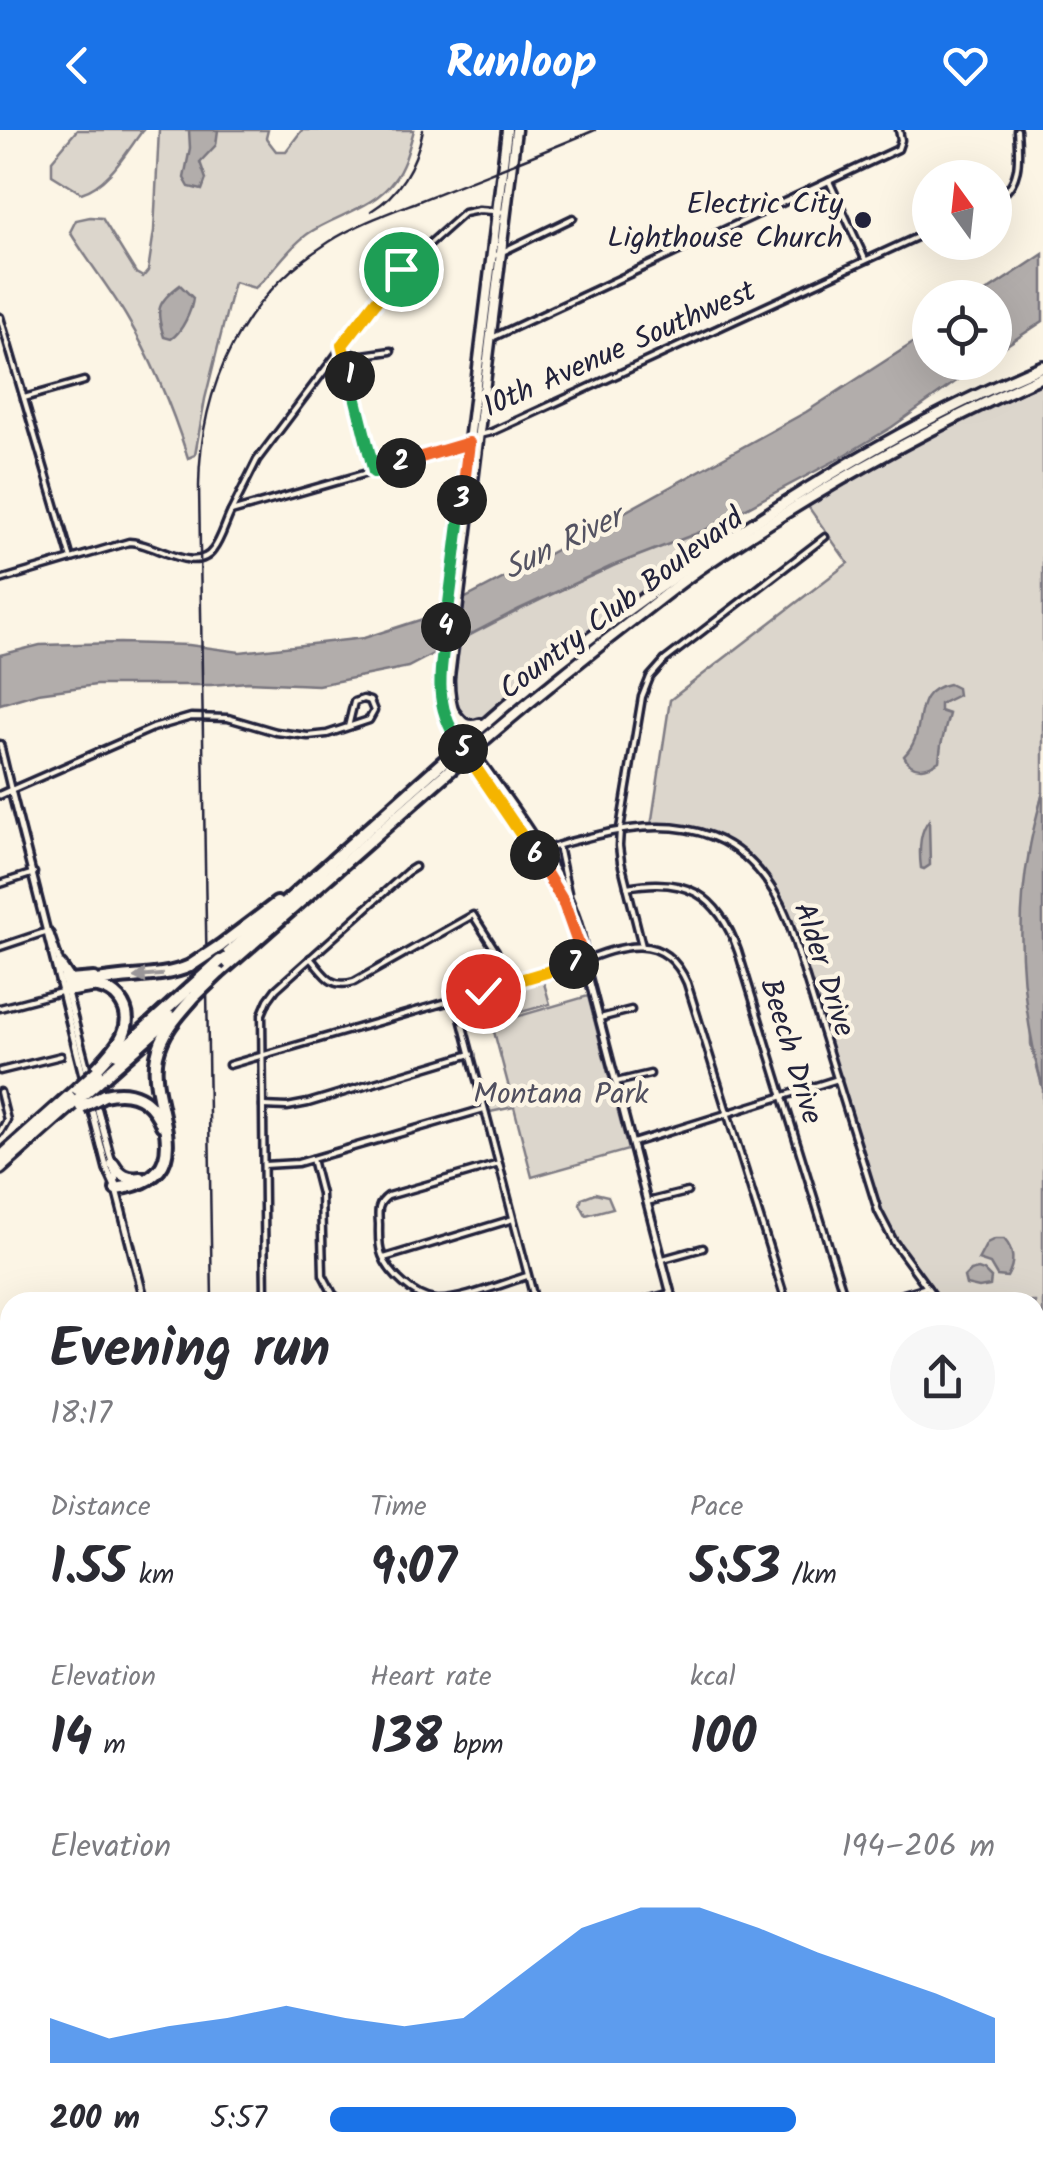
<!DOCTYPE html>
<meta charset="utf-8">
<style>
:root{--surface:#fff;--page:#f7f7f7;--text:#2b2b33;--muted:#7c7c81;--accent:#1a73e8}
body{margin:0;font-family:Kalam,sans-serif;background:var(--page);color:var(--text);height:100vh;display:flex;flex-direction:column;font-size:38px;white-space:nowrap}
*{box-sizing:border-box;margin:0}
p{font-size:32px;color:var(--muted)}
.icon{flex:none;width:55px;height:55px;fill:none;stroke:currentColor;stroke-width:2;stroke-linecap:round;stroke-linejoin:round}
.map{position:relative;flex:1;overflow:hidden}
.side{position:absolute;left:0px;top:1162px;width:1045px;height:888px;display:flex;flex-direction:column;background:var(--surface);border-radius:30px 30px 0 0;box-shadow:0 10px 40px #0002}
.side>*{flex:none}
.needle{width:65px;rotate:345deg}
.tools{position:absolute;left:912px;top:30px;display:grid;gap:20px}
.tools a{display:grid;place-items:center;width:100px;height:100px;border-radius:50%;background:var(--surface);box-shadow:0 10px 40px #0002;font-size:50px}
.pin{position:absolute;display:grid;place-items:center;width:85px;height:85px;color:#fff;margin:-42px;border:5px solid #fff;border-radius:50%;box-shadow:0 2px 10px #0007}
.km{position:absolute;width:50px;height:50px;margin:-25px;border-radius:50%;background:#222;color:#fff;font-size:28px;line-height:50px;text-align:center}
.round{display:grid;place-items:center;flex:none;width:105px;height:105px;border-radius:52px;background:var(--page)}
.head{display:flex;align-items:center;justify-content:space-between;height:170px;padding:0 50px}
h1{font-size:55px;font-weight:800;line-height:75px}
.stats{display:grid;grid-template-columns:repeat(3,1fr);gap:15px;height:170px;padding:10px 50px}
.stats div{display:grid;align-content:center}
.stats b{font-size:50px;font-weight:800}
.stats small{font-size:28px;font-weight:400}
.stats p{font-size:28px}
.chart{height:280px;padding:20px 50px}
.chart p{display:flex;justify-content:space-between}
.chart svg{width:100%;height:180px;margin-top:10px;fill:var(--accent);opacity:.7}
ul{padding:0 50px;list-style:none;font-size:32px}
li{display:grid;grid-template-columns:160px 120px 1fr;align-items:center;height:75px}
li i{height:25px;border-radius:12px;background:var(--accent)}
header{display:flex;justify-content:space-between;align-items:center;height:130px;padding:0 50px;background:var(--accent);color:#fff;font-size:45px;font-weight:800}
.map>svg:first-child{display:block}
.green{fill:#dcd6cc;stroke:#7f7c84;stroke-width:2.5}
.water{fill:#b2adab;stroke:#78757e;stroke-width:2.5}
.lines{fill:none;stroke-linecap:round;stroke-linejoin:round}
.minor-casing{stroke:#22223b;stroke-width:11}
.tertiary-casing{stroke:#22223b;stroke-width:12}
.primary-casing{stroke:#22223b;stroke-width:15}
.trunk-casing{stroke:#22223b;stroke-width:16}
.motorway-casing{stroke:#22223b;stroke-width:18}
.minor{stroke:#fcf5e5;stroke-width:4}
.tertiary{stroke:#fcf5e5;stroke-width:5}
.primary{stroke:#fcf5e5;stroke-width:8}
.trunk{stroke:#fcf5e5;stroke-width:9}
.motorway{stroke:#fcf5e5;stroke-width:10}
.rail{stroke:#22223b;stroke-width:2.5}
.motorway-bridge-casing{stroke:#22223b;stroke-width:18;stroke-linecap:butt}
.motorway-bridge{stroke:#fcf5e5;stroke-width:10}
.oneway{fill:#9a9698}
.split-1-casing{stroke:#fff;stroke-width:20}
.split-2-casing{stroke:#fff;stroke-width:20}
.split-3-casing{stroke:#fff;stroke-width:20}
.split-4-casing{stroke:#fff;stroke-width:20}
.split-5-casing{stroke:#fff;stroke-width:20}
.split-6-casing{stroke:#fff;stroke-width:20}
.split-7-casing{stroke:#fff;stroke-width:20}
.split-8-casing{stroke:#fff;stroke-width:20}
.split-1{stroke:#f5b400;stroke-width:12}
.split-2{stroke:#22a559;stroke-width:12}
.split-3{stroke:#f0652b;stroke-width:12}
.split-4{stroke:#22a559;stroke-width:12}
.split-5{stroke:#22a559;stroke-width:12}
.split-6{stroke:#f5b400;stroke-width:12}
.split-7{stroke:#f0652b;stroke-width:12}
.split-8{stroke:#f5b400;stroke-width:12}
.poi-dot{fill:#22223b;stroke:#fcf5e5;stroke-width:4}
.labels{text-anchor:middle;stroke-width:9;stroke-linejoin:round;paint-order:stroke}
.poi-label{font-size:30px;fill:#22223b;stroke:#fcf5e5;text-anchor:end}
.street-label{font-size:30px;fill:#22223b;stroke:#fcf5e5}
.park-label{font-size:30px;fill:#504f5f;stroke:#fcf5e5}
.water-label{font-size:32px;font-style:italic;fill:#545362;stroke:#fcf5e5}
</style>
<header><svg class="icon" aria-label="back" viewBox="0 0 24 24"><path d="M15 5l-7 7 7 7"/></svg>Runloop<svg class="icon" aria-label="heart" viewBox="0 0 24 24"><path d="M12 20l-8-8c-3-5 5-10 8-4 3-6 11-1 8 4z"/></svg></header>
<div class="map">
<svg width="1043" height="2049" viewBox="0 0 1043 2049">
<rect width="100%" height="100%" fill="#fcf5e5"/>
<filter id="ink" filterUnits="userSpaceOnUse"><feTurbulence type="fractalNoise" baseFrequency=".01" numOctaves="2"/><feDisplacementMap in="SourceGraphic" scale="20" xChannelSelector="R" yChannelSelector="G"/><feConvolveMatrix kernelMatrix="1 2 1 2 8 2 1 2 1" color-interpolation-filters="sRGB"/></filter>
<g filter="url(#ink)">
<g class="green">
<path d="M77,0H143C126,22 109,55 81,63L52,45V30Z"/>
<path d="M159,0H268L266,8L276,21H286L302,0H414C409,17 405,36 394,50C374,78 336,85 309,103C287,118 275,141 255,158L234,152L205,269L195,325L188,328C172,278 153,231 126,186C109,157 87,130 70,102L76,90L90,87L102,88L136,143L143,147L148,141L154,101Z"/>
<polygon points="1043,253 1043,662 1029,722 1031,914 1043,959 1043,1189 1035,1193 1035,1172 877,1172 926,1157 885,1097 789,793 760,740 726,713 689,699 651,696 670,570 848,433 807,375 941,300"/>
<path d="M740,382L729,406L566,523L502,572L483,592L471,595C445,574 456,538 461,510C510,484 559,460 609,438C653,418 698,404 740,382Z"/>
<polygon points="543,850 550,874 507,886 500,863"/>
<polygon points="588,866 628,1020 532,1047 514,977 490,982 488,976 512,969 492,894"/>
<polygon points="595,1063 608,1066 613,1078 586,1085 580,1074 582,1068"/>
</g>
<g class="water">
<polygon points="189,0 218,0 216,15 200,32 206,49 202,60 189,57 184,48 190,18"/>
<polygon points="1043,124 1043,191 995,223 995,168 978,167"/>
<path d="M180,155L193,168C192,180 182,202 171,209L164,207C155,180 157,172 180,155Z"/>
<polygon points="930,202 930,232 982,233 892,297 840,328 703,401 612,436 519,479 408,537 318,555 248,552 211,555 96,555 38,563 0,574 0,525 40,515 120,513 189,515 240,522 364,508 429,487 525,437 806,282"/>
<path d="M949,554L957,558L958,565L940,574V581L949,584L941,615L939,631C927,640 911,642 904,626C930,601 907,562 949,554Z"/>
<path d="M1043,662V959C1023,883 1014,800 1029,722C1032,702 1038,682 1043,662Z"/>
<path d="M929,690L930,735L924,739L921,738C919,722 919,702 929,690Z"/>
<path d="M995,1109H1004C1014,1120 1015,1133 1007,1147L997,1146L990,1134L978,1130L987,1113Z"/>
<polygon points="978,1139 984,1141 991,1148 990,1156 979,1158 966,1155 964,1147 970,1141"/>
</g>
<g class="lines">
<defs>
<g id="minor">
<polyline points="829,51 865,129"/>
<path d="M995,70C1022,55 1019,27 1017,0"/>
<polyline points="492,127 573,88"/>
<polyline points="0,187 71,429"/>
<polyline points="494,207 898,19 901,10 899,0"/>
<polyline points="342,215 373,341"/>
<polyline points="344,220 356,226 391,221"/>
<polyline points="24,268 84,251"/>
<polyline points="479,305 492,302 930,101"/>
<polyline points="231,382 257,330 401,139 464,83 479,80 507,82"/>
<path d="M0,450L129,412C153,412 195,446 213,420C221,410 225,394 231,382L468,314"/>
<polyline points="0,614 11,660 153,598 191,587 228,588 276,602 308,606 327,604 369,590 374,581 370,571 363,569 354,572 348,597"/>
<polyline points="558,716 568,763"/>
<path d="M536,725C554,715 574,711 594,706C684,683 753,701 789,793L878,1081L894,1112L938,1172"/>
<polyline points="0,754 34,743"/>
<path d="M627,757C686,746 718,764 738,821L846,1172"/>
<polyline points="642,816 621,732 619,716 620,699 642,567 650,547 665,530 825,407"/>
<polyline points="0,817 48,801"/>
<path d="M310,828C325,845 330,859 354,852L473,785L496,821L506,854"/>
<polyline points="456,869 535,1172"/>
<polyline points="0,878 61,862"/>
<polyline points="600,888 631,880"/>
<path d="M229,935L558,840C605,824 660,790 687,853L786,1172"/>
<polyline points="0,941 61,926"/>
<polyline points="616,952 650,944"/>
<polyline points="0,962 7,990 0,1002"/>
<polyline points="263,976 287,977 308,973 471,924"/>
<polyline points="633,1013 838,949"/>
<polyline points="312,1029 321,1064 323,1145 333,1164 342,1172"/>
<path d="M499,1034L388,1066C377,1074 378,1081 379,1094C379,1104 378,1115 382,1125C389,1144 415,1168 435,1170C458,1172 504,1153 527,1146"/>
<polyline points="264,1035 298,1033 484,979"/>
<polyline points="647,1072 687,1062"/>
<polyline points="384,1128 513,1089"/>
<polyline points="663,1129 703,1118"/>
<polyline points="265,1172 262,884 268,870 276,859 407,742 415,737"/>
<polyline points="639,1172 671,1163"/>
<polyline points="877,1172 927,1157"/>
<polyline points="1035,1240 1043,1238"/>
<polyline points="1035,1380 1043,1408"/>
<polyline points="1035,1516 1043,1544 1035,1546"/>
<polyline points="1035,1579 1043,1577"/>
<polyline points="0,1580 10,1586"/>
<polyline points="0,1642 10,1648"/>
<polyline points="1035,1675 1043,1703"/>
<polyline points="0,1719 10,1730"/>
<polyline points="1035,1751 1043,1749"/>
<polyline points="0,1947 10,1939"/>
<polyline points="379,2040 381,2049"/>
<polyline points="557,2040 559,2049"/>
<polyline points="916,2040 918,2049"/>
<polyline points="35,2049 38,2040"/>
<polyline points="466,2049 499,2040"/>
</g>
<g id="tertiary">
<path d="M473,620C511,676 583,761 584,830L673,1172"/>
<polyline points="469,627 552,751 563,771 582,825"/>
<polyline points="0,665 11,660 85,953"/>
<polyline points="50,804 61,836"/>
<polyline points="63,847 89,947"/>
<polyline points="92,958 115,1044 116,1054"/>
<polyline points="90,973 107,1039 116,1059 145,1172"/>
<polyline points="0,1301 10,1293"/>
<polyline points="0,1572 10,1569"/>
<polyline points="0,1872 10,1864"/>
</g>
<g id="primary">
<path d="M473,620C457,597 448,575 449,547L516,0"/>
<path d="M467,625C450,600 440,579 440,549L507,0"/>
</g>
<g id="trunk">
<path d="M452,580C461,592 465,599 480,594"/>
<path d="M461,616C529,552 605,495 681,442C795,363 914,289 1043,236"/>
<path d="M467,625C526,574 583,528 644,481C666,464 688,446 711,431C816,360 927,298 1043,246"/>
</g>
<g id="motorway">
<polyline points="220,816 277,773"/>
<polyline points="220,831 461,616"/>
<polyline points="60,836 70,851 94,849"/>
<polyline points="219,843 467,625"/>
<path d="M88,853C122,844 158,850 190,836"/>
<path d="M67,860C78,861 88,855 98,857C106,859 114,863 119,869C140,895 114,920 97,938"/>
<polyline points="117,924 190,858"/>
<polyline points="101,949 171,887"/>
<path d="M104,965C132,958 152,969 162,995"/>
<polyline points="0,1028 77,959"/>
<path d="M113,1034C120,1046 128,1050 141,1048"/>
<polyline points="0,1038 78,969"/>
<path d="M116,1059C207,1046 146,975 157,926C162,902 178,885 194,867"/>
</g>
</defs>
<use href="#minor" class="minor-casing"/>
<use href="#tertiary" class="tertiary-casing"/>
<use href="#primary" class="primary-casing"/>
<use href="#trunk" class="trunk-casing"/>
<use href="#motorway" class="motorway-casing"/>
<use href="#minor" class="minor"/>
<use href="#tertiary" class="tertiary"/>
<use href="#primary" class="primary"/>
<use href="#trunk" class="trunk"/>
<use href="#motorway" class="motorway"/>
<g class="rail">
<path d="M371,81C401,63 416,34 423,0"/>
<path d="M212,1172L199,356C200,255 242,167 329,112C357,94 388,83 419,71C478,47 537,25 595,0"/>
<polyline points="249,2040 252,2049"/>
</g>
<defs>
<g id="motorway-bridge">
<polyline points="190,836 220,816"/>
<polyline points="190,858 220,831"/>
<polyline points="194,867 219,843"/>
<polyline points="77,959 97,941"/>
<polyline points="78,969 101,949"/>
<polyline points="81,977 104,965"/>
</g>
</defs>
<use href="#motorway-bridge" class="motorway-bridge-casing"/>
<use href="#motorway-bridge" class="motorway-bridge"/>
</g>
<defs><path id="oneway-solid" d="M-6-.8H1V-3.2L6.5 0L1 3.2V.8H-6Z" transform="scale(2.5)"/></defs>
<use class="oneway" href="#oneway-solid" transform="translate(148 846) rotate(175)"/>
</g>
<g class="lines" filter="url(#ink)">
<defs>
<polyline id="split-1" points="350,246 342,215 401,139"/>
<polyline id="split-2" points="350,246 374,342 401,333"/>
<polyline id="split-3" points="401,333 469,313 462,370"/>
<polyline id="split-4" points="446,497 462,370"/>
<path id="split-5" d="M446,497C440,548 432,575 463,619"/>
<polyline id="split-6" points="463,619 535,725"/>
<polyline id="split-7" points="535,725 563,771 584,830 574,834"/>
<polyline id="split-8" points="483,861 574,834"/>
</defs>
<use href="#split-1" class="split-1-casing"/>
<use href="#split-2" class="split-2-casing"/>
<use href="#split-3" class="split-3-casing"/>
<use href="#split-4" class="split-4-casing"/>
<use href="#split-5" class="split-5-casing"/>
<use href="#split-6" class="split-6-casing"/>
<use href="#split-7" class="split-7-casing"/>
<use href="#split-8" class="split-8-casing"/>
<use href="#split-1" class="split-1"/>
<use href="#split-2" class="split-2"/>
<use href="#split-3" class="split-3"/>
<use href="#split-4" class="split-4"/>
<use href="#split-5" class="split-5"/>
<use href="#split-6" class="split-6"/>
<use href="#split-7" class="split-7"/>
<use href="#split-8" class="split-8"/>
</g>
<circle class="poi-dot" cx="863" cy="90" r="10"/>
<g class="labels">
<g class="poi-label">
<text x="843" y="83">Electric City<tspan x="843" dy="34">Lighthouse Church</tspan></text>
</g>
<g class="street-label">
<text transform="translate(619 218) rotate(-24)" y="10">10th Avenue Southwest</text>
<text transform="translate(621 473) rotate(-37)" y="10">Country Club Boulevard</text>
<text transform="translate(825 839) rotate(72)" y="10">Alder Drive</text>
<text transform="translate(792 921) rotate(73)" y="10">Beech Drive</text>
</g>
<g class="park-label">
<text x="561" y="973">Montana Park</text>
</g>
<g class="water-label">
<text transform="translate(562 412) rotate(-26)" y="11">Sun River</text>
</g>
</g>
</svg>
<div class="tools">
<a><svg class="needle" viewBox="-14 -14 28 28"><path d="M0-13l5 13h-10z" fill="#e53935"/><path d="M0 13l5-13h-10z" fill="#7c7c81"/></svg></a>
<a><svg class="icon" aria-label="locate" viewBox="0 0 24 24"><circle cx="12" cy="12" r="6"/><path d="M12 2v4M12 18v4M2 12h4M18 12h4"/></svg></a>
</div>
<div class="pin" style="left:401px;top:139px;background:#1e9e55"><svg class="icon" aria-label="arrive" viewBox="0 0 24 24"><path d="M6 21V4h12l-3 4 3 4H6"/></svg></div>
<div class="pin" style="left:483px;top:861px;background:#d93025"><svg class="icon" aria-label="check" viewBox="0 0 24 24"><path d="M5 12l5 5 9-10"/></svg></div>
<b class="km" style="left:350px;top:246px">1</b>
<b class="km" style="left:401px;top:333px">2</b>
<b class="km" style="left:462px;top:370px">3</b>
<b class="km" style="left:446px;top:497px">4</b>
<b class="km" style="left:463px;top:619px">5</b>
<b class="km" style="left:535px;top:725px">6</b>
<b class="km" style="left:574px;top:834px">7</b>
<section class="side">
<div class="head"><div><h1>Evening run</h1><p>18:17</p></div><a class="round"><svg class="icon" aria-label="share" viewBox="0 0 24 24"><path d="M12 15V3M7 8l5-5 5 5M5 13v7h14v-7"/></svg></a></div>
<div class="stats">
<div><p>Distance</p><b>1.55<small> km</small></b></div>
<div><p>Time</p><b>9:07</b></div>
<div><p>Pace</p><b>5:53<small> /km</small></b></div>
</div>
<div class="stats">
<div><p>Elevation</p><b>14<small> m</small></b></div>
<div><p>Heart rate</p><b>138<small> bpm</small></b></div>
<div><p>kcal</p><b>100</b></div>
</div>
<div class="chart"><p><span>Elevation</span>194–206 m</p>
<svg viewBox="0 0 160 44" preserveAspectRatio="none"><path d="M0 44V33L10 38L20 35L30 33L40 30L50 33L60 35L70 33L80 22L90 11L100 6L110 6L120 11L130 17L140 22L150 27L160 33V44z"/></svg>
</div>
<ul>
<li><b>200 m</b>5:57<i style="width:70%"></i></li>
</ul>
</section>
</div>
